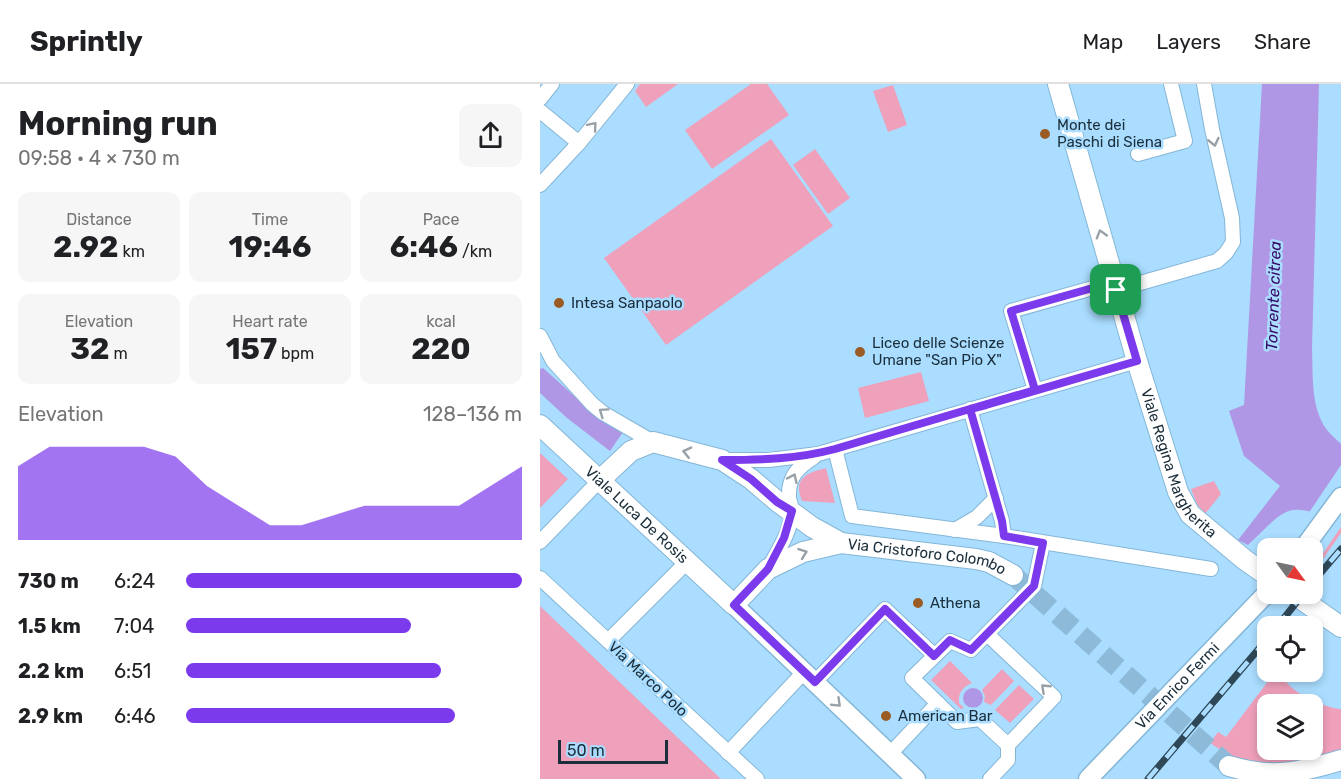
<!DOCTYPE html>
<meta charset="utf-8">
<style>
:root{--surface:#fff;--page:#f6f6f6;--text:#202124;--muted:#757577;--line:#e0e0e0;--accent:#7c3aed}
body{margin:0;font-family:Rubik,sans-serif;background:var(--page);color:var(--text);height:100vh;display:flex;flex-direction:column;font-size:22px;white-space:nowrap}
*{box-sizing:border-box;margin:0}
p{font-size:20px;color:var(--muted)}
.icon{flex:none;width:33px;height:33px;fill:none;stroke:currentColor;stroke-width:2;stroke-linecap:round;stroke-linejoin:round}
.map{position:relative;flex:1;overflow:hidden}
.drawer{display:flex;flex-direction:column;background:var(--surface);width:540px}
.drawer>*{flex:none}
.needle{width:39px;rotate:123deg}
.buttons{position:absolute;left:717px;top:454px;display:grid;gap:12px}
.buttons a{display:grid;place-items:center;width:66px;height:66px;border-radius:12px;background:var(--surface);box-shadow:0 3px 9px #0003;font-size:30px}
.scale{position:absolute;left:18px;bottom:15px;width:110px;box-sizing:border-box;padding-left:6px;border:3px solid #1a2e3b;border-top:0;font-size:16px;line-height:21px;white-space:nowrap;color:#1a2e3b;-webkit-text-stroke:4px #adf;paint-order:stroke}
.pin{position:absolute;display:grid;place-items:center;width:51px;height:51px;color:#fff;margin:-26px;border-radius:12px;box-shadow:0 3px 9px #0006}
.round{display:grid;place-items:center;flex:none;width:63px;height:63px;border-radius:12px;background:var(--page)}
.head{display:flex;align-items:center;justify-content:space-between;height:102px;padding:0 18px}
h1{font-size:33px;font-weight:700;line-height:45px}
.figures{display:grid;grid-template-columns:repeat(3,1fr);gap:9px;height:102px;padding:6px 18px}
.figures div{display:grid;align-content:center;border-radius:12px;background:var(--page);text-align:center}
.figures b{font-size:30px;font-weight:700}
.figures small{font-size:16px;font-weight:400}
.figures p{font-size:16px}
.chart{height:168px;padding:12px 18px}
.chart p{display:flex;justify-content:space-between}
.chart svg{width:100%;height:108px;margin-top:6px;fill:var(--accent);opacity:.7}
ul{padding:0 18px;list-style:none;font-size:20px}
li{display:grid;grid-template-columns:96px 72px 1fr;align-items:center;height:45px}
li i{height:15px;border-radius:8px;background:var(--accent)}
header{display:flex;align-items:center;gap:36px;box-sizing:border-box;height:84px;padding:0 30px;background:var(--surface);border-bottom:2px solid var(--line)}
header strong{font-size:28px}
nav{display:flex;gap:33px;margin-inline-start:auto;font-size:21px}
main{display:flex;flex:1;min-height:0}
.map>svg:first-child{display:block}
.green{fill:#efa0bb;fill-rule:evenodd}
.water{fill:#b097e6}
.pier{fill:#adf}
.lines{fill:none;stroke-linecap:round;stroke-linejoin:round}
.secondary-tunnel{stroke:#8dbad8;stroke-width:20;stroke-dasharray:20 10;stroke-linecap:butt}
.minor-casing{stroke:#84b6d6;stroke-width:16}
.tertiary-casing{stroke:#84b6d6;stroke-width:21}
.secondary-casing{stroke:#84b6d6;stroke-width:22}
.minor{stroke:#fff;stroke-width:14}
.tertiary{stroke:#fff;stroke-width:18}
.secondary{stroke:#fff;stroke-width:20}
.rail-casing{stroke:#2f4858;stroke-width:7}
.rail{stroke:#adf;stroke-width:4.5;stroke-dasharray:14;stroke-linecap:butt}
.oneway{stroke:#98a1a7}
.route-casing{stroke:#fff;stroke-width:12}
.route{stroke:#7c3aed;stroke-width:8}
.poi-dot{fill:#9b5b24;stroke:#adf;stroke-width:2}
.labels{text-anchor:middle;stroke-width:5;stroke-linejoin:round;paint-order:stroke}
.poi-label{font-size:15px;fill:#1a2e3b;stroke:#adf;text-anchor:start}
.street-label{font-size:15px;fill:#1a2e3b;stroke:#adf}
.water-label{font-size:16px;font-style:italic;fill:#360866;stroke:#adf}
</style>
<header>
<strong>Sprintly</strong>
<nav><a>Map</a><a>Layers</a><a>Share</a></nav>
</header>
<main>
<section class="drawer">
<div class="head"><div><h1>Morning run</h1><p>09:58 · 4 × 730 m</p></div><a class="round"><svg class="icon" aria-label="share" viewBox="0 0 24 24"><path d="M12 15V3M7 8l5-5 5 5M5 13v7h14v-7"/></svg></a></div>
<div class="figures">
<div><p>Distance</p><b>2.92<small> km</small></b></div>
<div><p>Time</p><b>19:46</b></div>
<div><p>Pace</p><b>6:46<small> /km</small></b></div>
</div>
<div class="figures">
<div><p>Elevation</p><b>32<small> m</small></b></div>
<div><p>Heart rate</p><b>157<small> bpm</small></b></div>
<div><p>kcal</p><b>220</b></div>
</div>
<div class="chart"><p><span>Elevation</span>128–136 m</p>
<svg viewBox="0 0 160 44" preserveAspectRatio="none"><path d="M0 44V14L10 6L20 6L30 6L40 6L50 10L60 22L70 30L80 38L90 38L100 34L110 30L120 30L130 30L140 30L150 22L160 14V44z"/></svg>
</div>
<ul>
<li><b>730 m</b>6:24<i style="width:100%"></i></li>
<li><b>1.5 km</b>7:04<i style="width:67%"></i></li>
<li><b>2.2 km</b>6:51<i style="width:76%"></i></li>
<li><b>2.9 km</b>6:46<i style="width:80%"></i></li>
</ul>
</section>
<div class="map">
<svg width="801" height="695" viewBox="0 0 801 695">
<rect width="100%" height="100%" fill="#adf"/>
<g class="green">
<polygon points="100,0 138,0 106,23 95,7"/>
<polygon points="211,0 227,0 249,31 172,85 145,46"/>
<polygon points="353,1 367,41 348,48 333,7"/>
<polygon points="231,55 293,142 126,261 64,174"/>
<polygon points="275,65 310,114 288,130 253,81"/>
<polygon points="381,288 389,317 325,334 318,304"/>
<polygon points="0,369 28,395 0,424"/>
<path d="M286,384L295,419L262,417C253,395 265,389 286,384Z"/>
<polygon points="674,397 681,410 665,430 657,420 651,405"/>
<polygon points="801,443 801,449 773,489 773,484"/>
<polygon points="0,522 181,695 0,695"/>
<path d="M410,577L432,599C423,603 418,608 419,619L424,624L421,625L391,596Z"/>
<polygon points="462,585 474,597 451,621 444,618 445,612 442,606"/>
<path d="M735,588H742C744,607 784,624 801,625V667C785,671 756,683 741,683C714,683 692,674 670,659L678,648L686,653ZM728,621H772V666H728Z"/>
<polygon points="479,601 494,615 470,639 455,626"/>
</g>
<g class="water">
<path d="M722,0H779L772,265C773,288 771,317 782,338C786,347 794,353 801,360V438C745,417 749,422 708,461L698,456L740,402L704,372L689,327L704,321Z"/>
<polygon points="3,284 60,335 83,348 70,367 27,334 0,309 0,285"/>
<circle cx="433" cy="614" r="10"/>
</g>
<polygon class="pier" points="801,381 801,441 768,430"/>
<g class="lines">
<polyline class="secondary-tunnel" points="473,491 689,682"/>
<defs>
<g id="minor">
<polyline points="0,15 12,0"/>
<polyline points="0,27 39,59"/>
<polyline points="598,70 645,57 631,0"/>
<polyline points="0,101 39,59 87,0"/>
<polyline points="576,206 677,177 686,169 693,158 692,134 672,45 664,0"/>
<polyline points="0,252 13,277 52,320 63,329 113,358"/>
<polyline points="495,306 471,227 574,198"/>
<polyline points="430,325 462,437 464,452"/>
<polyline points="295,365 312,432 464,452 671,485"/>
<polyline points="182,376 229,376 278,370 597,277"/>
<polyline points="415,446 437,433 456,414"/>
<polyline points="0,458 60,396"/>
<path d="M228,485C237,468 251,448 252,428C252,424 250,419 249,414C248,393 257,384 274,373"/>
<polyline points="0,494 217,695"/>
<polyline points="447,550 514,613 468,661"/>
<polyline points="68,557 148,477"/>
<polyline points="275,598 345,525 394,571"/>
<polyline points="188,669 264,588"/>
<polyline points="350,670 398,619"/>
<polyline points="450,695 468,676 468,661 440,635 417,638 372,594 410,557 431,566 494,502 503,459"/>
</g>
<g id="tertiary">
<polyline points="763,465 801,413"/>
<polyline points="194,521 376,695"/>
<path id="s1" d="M548,695L728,508"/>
</g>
<g id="secondary">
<path id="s2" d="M518,0L597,277L638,408L650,430L705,476L728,492"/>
<path id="s3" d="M0,341L194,521L228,485L263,468L301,459"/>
<path id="s4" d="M60,396L91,367L113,358L182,376L211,395L238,418L272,443L301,459L436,475L449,478L473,491"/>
<polyline points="754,510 801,543"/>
<path d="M689,682C732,695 758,689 801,676"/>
</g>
</defs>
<use href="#minor" class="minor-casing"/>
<use href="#tertiary" class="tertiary-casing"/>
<use href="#secondary" class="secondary-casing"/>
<use href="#minor" class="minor"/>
<use href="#tertiary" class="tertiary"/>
<use href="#secondary" class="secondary"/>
<defs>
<g id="rail">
<polyline points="772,499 801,465"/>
<polyline points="737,543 763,510"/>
<polyline points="608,695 728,554"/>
</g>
</defs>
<use href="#rail" class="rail-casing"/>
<use href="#rail" class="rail"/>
</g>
<defs><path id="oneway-chevron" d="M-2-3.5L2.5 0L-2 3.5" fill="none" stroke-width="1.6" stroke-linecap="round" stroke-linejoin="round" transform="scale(1.5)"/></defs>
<g class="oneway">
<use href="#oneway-chevron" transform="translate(53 42) rotate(-50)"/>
<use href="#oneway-chevron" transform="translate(674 58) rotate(77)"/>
<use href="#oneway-chevron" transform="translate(561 150) rotate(-106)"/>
<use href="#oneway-chevron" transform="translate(63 328) rotate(-145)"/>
<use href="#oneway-chevron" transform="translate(147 368) rotate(-167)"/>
<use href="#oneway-chevron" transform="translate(253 394) rotate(-65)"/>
<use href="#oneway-chevron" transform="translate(263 469) rotate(-20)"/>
<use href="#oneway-chevron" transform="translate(505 604) rotate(-137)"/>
<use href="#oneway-chevron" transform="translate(297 619) rotate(44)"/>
</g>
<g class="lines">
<defs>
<path id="route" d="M576,206L597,277L446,321L430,325L295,365C258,375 220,376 182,376L211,395L237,418L252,427L244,454L228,485L194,521L275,598L345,525L394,572L410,556L431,566L494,502L503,459L464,452L462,437L430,325L495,306L471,227L574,198L576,206"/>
</defs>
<use href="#route" class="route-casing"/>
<use href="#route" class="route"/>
</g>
<g class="poi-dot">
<circle cx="505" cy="50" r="6"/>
<circle cx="19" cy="219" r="6"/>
<circle cx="320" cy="268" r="6"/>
<circle cx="378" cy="519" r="6"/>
<circle cx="346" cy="632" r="6"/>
</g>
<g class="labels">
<g class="poi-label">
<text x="517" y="46">Monte dei<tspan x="517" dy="17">Paschi di Siena</tspan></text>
<text x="31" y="224">Intesa Sanpaolo</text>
<text x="332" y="264">Liceo delle Scienze<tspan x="332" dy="17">Umane "San Pio X"</tspan></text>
<text x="390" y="524">Athena</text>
<text x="358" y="637">American Bar</text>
</g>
<g class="street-label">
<text dy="5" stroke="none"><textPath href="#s2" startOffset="400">Viale Regina Margherita</textPath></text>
<text dy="5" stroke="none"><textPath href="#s3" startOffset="132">Viale Luca De Rosis</textPath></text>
<text dy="5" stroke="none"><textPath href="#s4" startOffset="370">Via Cristoforo Colombo</textPath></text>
<text transform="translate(108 595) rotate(43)" y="5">Via Marco Polo</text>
<text dy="5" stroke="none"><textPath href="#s1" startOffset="129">Via Enrico Fermi</textPath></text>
</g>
<g class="water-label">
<text transform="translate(733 212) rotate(-88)" y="6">Torrente citrea</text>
</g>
</g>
</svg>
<div class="buttons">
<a><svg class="needle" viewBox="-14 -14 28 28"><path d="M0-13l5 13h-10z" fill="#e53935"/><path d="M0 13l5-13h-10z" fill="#757577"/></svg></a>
<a><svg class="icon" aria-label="locate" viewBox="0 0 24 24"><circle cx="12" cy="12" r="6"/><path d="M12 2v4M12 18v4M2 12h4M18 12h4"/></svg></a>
<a><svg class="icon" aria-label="layers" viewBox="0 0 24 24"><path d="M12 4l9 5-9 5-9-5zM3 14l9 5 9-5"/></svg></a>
</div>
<div class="scale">50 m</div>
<div class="pin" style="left:576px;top:206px;background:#1e9e55"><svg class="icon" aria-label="arrive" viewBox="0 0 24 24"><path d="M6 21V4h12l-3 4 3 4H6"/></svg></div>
</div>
</main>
